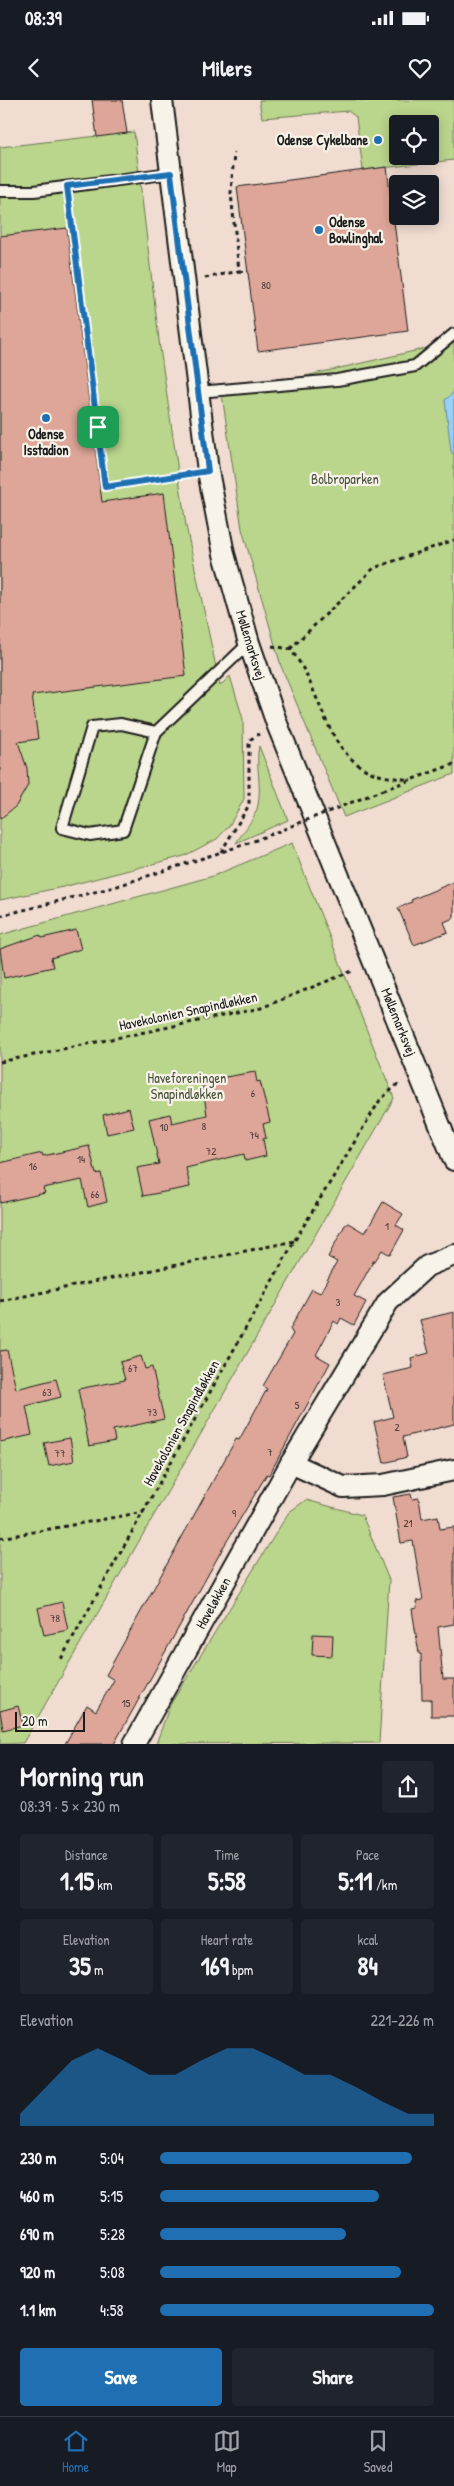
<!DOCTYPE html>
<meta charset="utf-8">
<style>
:root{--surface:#171b24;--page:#20242c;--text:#f1f3f6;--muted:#9ea1a6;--line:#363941;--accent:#1f6fb2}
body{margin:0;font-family:"Patrick Hand",sans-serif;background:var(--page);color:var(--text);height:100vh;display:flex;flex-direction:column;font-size:19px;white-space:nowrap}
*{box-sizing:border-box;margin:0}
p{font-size:16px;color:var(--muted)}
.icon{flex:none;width:28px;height:28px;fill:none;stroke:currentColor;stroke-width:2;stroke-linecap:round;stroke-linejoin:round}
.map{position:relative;height:1644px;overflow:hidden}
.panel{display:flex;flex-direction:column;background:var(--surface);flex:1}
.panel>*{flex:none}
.tools{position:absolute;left:389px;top:15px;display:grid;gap:10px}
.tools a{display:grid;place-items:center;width:50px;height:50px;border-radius:5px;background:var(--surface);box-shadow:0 2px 12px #0003;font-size:25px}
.scale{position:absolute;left:15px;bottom:12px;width:70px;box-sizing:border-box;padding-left:5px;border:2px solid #1c1c1c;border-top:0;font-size:14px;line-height:18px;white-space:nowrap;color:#1c1c1c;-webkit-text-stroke:4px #f7f3e8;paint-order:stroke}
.pin{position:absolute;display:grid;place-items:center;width:42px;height:42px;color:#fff;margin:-21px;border-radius:10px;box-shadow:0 2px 8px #0006}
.round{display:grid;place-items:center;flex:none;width:52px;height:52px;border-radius:5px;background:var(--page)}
.headline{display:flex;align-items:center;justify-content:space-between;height:85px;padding:0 20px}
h1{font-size:28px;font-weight:800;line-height:38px}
.figures{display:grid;grid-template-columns:repeat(3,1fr);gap:8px;height:85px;padding:5px 20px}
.figures div{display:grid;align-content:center;border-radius:5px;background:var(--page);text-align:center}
.figures b{font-size:25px;font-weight:800}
.figures small{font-size:14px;font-weight:400}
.figures p{font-size:14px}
.chart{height:140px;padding:10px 20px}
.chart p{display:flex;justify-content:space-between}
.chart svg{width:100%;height:90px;margin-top:5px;fill:var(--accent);opacity:.7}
.action{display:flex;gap:10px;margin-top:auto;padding:10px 20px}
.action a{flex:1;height:58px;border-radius:5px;background:var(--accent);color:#fff;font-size:20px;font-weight:800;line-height:58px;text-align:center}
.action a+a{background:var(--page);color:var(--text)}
ul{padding:0 20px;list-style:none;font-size:16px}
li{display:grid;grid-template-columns:80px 60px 1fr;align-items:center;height:38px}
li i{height:12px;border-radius:6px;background:var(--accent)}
.status{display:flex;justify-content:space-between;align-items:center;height:35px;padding:0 25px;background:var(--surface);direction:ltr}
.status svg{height:14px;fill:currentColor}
header{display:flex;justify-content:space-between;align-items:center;height:65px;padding:0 20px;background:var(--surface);font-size:22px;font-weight:800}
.menu{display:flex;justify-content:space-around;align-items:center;height:70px;border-top:1px solid var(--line);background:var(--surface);font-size:14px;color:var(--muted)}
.menu a{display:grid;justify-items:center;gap:2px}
.menu .current{color:var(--accent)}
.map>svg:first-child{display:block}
.green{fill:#bad58c;stroke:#6b7854;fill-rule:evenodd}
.water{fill:#98cff7;stroke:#66879f}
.building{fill:#dea699;stroke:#1c1c1c}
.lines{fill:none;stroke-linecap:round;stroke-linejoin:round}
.service-casing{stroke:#1c1c1c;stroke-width:14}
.minor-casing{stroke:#1c1c1c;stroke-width:24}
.path{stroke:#1c1c1c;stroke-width:3;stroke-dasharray:4 4;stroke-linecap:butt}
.service{stroke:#f7f3e8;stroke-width:10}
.minor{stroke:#f7f3e8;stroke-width:20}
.path-bridge{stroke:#1c1c1c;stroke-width:3;stroke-dasharray:4 4;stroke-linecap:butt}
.route-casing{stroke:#fff;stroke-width:10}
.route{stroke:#1f6fb2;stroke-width:6}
.poi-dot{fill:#1f6fb2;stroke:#f7f3e8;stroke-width:2}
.labels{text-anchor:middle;stroke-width:4.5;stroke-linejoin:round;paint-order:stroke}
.number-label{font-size:11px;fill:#4c3e3b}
.poi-label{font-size:14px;font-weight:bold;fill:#1c1c1c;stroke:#f7f3e8;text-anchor:end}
.park-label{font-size:14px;fill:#4b543e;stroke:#f7f3e8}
.street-label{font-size:14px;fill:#1c1c1c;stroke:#f7f3e8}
</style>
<div class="status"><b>08:39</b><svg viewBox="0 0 49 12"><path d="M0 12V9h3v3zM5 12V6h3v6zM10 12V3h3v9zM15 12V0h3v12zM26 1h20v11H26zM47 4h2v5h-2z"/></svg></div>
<header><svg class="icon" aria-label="back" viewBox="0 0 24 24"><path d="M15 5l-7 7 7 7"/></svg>Milers<svg class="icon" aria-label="heart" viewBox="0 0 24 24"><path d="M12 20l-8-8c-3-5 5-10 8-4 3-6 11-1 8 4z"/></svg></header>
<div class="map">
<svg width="454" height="1644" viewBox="0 0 454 1644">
<rect width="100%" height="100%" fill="#f0dcd0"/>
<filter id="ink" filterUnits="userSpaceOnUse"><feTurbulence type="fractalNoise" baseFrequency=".02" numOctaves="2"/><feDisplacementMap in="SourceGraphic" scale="10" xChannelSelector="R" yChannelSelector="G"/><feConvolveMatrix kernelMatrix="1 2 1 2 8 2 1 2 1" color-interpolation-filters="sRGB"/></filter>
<g filter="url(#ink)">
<g class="green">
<path d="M259,0H454V60L363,70L356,17L348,11L262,18ZM398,24H430V56H398Z"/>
<polygon points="134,32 160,248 186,426 220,586 230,576 243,619 244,699 229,726 217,739 184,756 63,787 0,800 0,47"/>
<polygon points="454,242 454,674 344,717 281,566 242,429 222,295"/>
<path d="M259,646L288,720L236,743C243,732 256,717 258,705C262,685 255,665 259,646Z"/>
<polygon points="292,743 394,998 23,1643 0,1644 0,835 213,776"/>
<polygon points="306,1400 362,1415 389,1480 379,1643 156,1644 170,1605 289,1412"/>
</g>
<polygon class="water" points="454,292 454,355 451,351 445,300"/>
<g class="building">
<polygon points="92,0 122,0 127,33 97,37"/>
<polygon points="387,67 408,231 258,251 237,87"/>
<polygon points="67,128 102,402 164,393 186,576 32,595 38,639 18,642 27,668 28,685 16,706 0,719 0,136"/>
<polygon points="454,782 454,818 444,822 448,832 414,845 398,808 412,802 411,800"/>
<polygon points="76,830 81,849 51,858 53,867 4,878 0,849 40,835 42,838"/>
<polygon points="255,972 257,982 260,981 270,1022 263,1024 266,1038 263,1039 266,1056 245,1061 244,1054 186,1068 190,1087 143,1096 137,1068 159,1064 149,1019 170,1014 172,1023 207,1015 202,981"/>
<polygon points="129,1008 134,1028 107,1034 103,1015"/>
<polygon points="89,1046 96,1074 101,1073 107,1102 88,1107 82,1080 43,1088 45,1093 0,1103 0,1063 42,1053 43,1056"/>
<polygon points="383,1102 403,1114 396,1125 404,1130 390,1155 382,1150 375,1161 374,1160 354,1196 366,1202 354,1225 341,1218 338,1224 334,1221 316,1255 330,1263 269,1375 267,1374 224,1446 114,1644 65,1644 87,1605 96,1611 114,1580 106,1575 236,1339 239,1340 267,1289 263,1286 293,1234 290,1229 312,1189 320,1193 337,1162 328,1157 345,1125 348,1123 365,1133"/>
<polygon points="454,1212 454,1324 403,1337 407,1357 384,1363 374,1322 393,1317 383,1275 413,1268 411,1258 429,1253 420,1220"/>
<polygon points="7,1250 16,1289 56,1279 61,1297 26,1306 32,1335 0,1342 0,1251"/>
<polygon points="141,1256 145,1269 152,1267 164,1319 113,1330 115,1341 89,1346 78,1289 125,1280 120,1262"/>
<polygon points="70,1338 74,1361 49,1366 44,1343"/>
<polygon points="411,1394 412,1399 419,1398 422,1419 438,1416 440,1429 454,1427 454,1524 438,1527 443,1579 454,1579 454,1616 431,1616 431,1599 422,1599 421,1554 419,1554 412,1509 417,1508 416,1501 423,1500 413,1441 401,1443 393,1397"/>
<polygon points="62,1502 68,1530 44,1535 38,1508"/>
<polygon points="313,1534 333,1535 332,1556 312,1555"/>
<polygon points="18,1606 23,1625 3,1630 0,1611"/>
</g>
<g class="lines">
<defs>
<g id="service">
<polyline points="0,91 34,91 171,73"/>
<polyline points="198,292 337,280 415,266 454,234"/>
<polyline points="156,632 121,624 92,627 62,728 90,735 123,730 156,632 249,543"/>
</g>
<g id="minor">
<polyline points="162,0 208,371 224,454 249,543 277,624 454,1060"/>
<polyline points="291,1363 343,1387 383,1385 454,1370"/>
<polyline points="134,1644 291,1363 388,1202 427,1166 454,1155"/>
</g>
</defs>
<use href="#service" class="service-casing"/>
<use href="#minor" class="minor-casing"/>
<g class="path">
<polyline points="69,102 105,387"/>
<polyline points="239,171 248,172"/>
<polyline points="205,178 239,171 231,93 234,53"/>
<polyline points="100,388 188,374"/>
<path d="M272,546L290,549C322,587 323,652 373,673C385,678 399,678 411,680"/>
<polyline points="290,549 374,468 454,440"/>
<polyline points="383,690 454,664"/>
<polyline points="221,752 249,705 249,644 251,639 259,634"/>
<polyline points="0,816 114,787 246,744"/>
<polyline points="0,962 261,908 355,870"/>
<polyline points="0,1201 295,1141"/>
<polyline points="0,1438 144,1412"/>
<polyline points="61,1559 295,1140 380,1000 400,982"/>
</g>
<use href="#service" class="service"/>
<use href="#minor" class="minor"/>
<polyline class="path-bridge" points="246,744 383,690"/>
</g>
</g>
<g class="lines" filter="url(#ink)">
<defs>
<polygon id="route" points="171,73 208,371 105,387 67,86"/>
</defs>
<use href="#route" class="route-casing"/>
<use href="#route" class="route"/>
</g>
<g class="poi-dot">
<circle cx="378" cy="40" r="5"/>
<circle cx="319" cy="130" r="5"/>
<circle cx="46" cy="318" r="5"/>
</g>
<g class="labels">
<g class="number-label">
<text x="266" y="189">80</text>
<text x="253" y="997">6</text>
<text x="204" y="1030">8</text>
<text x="164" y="1031">10</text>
<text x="254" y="1039">74</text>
<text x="211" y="1055">72</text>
<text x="81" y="1063">14</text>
<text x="33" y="1070">16</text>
<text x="95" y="1098">66</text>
<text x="387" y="1130">1</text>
<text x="338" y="1206">3</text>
<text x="133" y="1272">67</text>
<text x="47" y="1296">63</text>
<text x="297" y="1309">5</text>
<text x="152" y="1316">73</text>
<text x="397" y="1331">2</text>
<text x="270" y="1356">7</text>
<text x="60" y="1357">77</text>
<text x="234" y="1417">9</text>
<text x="408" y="1427">21</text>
<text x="55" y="1522">78</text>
<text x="126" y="1607">15</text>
</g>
<g class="poi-label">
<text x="368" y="45">Odense Cykelbane</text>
<text x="329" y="127" text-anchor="start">Odense<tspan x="329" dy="16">Bowlinghal</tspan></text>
<text x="46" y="339" text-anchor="middle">Odense<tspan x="46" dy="16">Isstadion</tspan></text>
</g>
<g class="park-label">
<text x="345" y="384">Bolbroparken</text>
<text x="187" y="983">Haveforeningen<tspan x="187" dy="16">Snapindløkken</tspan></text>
</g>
<g class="street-label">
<text transform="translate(251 545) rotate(73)" y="5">Møllemarksvej</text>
<text transform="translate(188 911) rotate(-12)" y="5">Havekolonien Snapindløkken</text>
<text transform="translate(399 922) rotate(68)" y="5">Møllemarksvej</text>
<text transform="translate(181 1323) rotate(-61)" y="5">Havekolonien Snapindløkken</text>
<text transform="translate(213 1503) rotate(-61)" y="5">Haveløkken</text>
</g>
</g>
</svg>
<div class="tools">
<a><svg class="icon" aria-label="locate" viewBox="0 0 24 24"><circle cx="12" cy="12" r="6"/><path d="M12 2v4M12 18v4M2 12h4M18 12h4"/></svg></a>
<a><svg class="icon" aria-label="layers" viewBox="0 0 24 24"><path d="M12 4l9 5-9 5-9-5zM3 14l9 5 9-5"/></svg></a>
</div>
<div class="scale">20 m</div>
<div class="pin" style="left:98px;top:327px;background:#1e9e55"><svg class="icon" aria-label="arrive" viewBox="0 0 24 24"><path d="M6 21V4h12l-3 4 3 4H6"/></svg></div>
</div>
<section class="panel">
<div class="headline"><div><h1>Morning run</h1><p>08:39 · 5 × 230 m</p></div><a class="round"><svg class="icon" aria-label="share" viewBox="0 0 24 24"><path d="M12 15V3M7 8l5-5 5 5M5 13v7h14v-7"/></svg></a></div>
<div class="figures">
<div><p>Distance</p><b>1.15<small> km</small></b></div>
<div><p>Time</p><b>5:58</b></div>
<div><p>Pace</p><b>5:11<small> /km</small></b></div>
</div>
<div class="figures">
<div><p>Elevation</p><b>35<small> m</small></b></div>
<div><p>Heart rate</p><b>169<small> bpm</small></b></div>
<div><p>kcal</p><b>84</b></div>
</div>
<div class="chart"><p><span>Elevation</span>221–226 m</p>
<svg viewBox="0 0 160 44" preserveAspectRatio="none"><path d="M0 44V38L10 25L20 12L30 6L40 12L50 19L60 19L70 12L80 6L90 6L100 12L110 19L120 19L130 25L140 32L150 38L160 38V44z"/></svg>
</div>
<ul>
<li><b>230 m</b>5:04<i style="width:92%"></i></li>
<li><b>460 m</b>5:15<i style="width:80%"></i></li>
<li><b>690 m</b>5:28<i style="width:68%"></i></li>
<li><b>920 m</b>5:08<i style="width:88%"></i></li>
<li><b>1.1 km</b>4:58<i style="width:100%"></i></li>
</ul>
<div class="action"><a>Save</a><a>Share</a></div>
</section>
<nav class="menu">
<a class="current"><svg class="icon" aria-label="home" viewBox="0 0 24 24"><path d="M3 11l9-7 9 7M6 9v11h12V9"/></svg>Home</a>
<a><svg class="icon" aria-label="map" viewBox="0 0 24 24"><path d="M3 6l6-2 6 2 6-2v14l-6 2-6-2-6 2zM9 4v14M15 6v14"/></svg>Map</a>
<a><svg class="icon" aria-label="saved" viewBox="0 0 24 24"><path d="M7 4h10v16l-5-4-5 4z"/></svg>Saved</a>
</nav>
